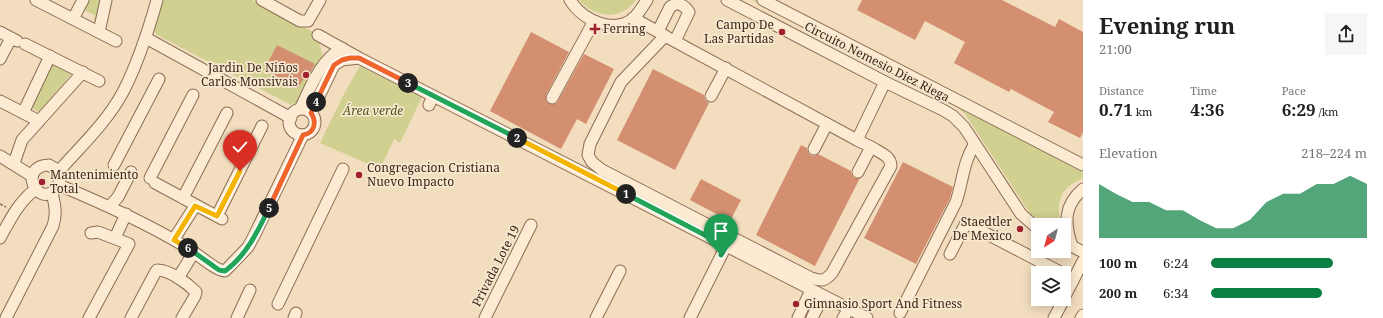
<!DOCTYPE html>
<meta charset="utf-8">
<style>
:root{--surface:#fff;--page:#f6f6f6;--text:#202124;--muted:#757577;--accent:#0b8043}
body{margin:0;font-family:"Noto Serif",serif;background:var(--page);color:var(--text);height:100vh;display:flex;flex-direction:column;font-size:15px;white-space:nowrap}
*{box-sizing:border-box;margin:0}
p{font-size:13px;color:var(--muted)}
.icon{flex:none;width:22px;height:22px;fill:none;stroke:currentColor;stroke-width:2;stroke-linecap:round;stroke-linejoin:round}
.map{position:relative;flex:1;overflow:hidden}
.panel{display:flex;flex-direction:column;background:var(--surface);width:300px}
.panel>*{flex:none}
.needle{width:26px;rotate:216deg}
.buttons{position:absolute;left:1031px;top:218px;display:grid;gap:8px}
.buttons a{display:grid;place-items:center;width:40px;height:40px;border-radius:0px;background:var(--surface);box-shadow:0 2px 10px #0003;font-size:20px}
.pin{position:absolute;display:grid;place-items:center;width:34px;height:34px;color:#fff;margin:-41px -17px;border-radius:50% 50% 50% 0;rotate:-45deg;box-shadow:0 0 4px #0007}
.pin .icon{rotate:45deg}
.km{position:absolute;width:20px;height:20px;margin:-10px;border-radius:50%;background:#222;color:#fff;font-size:11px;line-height:20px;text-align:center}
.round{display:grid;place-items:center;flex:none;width:42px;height:42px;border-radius:0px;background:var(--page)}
.summary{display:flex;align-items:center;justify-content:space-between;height:68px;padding:0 16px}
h1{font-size:22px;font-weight:700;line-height:30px}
.stats{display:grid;grid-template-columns:repeat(3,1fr);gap:6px;height:68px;padding:4px 16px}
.stats div{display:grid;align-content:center}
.stats b{font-size:17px;font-weight:700}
.stats small{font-size:11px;font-weight:400}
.stats p{font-size:11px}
.chart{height:112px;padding:8px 16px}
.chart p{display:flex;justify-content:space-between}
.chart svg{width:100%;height:72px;margin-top:4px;fill:var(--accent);opacity:.7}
ul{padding:0 16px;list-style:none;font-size:13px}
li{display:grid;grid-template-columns:64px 48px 1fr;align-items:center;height:30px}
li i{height:10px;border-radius:5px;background:var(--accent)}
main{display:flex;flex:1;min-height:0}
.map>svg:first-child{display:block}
.green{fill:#d0d091}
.building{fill:#d38f70}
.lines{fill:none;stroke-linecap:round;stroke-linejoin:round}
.minor-casing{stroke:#8c6c55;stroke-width:13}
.path{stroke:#8c6c55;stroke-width:1.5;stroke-dasharray:3 2;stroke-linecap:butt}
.minor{stroke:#fcebd2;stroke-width:11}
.split-1-casing{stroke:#fff;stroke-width:8}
.split-2-casing{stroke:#fff;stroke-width:8}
.split-3-casing{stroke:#fff;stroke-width:8}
.split-4-casing{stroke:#fff;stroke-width:8}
.split-5-casing{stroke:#fff;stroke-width:8}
.split-6-casing{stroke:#fff;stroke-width:8}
.split-7-casing{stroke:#fff;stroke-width:8}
.split-1{stroke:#22a559;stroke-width:5}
.split-2{stroke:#f5b400;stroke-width:5}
.split-3{stroke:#22a559;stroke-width:5}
.split-4{stroke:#f0652b;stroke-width:5}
.split-5{stroke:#f0652b;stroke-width:5}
.split-6{stroke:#22a559;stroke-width:5}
.split-7{stroke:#f5b400;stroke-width:5}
.poi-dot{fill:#a0202f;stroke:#f8e8ce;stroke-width:1.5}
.labels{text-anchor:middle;stroke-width:3.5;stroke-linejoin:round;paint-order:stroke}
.poi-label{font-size:12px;fill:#3a261b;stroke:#f8e8ce;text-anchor:start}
.street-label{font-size:12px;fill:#3a261b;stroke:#f8e8ce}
.park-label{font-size:12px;font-style:italic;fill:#505820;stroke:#f8e8ce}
</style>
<main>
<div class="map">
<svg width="1083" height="318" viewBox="0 0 1083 318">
<rect width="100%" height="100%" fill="#f2ddbe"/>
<g class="green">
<polygon points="85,0 101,0 97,22 94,20 95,15 84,10"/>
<polygon points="160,0 252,0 317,34 323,57 298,101 291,105 157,35 154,31"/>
<path d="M579,0H636C621,21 595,18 579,0Z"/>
<path d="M752,0H765L1083,164V178C1078,181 1071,184 1067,188C1057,197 1058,214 1061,225H1051L1031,215L965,114L958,108Z"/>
<polygon points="54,61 74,71 39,112 30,107"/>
<polygon points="360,66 422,97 400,143 394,139 380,169 320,143 344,94"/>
</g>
<g class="building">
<polygon points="862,0 1002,0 1055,27 1059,19 1083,32 1083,132 1080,138 1048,122 1054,112 1011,89 1009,92 954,63 965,42 925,21 915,40 857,10"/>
<polygon points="531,32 569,52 546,95 546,101 549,104 555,104 558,101 584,54 614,69 586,124 577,119 561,149 490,111"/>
<polygon points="277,45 315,64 306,79 304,78 298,88 290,84 288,87 276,80 278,77 264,70"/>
<polygon points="653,69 704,95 705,100 709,103 675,170 617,140"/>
<polygon points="801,145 807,148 808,152 810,155 815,156 818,154 851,171 852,175 854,178 860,178 815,266 756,235"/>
<polygon points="903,162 953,187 950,198 916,264 864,238"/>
<polygon points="701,179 741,200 730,221 690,200"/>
</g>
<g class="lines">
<defs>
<g id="minor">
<polyline points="36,0 116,41"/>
<polyline points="262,0 300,21 308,21 320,0"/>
<path d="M570,0C582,20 614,35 634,18C639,13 643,6 647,0"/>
<polyline points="727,0 885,82 943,110 953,116 964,127 1021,214 1038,229"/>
<polyline points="763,0 1083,165"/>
<polyline points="633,18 664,35"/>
<polyline points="73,19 83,0"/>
<path d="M658,31L670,7L677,3C683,5 686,7 689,12L675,41"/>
<polyline points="0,32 17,41"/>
<polyline points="99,32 106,0"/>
<polyline points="318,35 359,58 867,318"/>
<polyline points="146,38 291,118"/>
<polyline points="25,44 99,81"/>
<polyline points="0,59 11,38"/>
<polyline points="711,96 726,68"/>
<polyline points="552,98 594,21"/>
<polyline points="0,101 39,121"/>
<polyline points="429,105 433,96"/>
<path d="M300,109C311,87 319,62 342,48"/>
<circle cx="302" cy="122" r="13"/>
<polyline points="23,113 50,56"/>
<polyline points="311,113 334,65 342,60 359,58"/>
<path d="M857,140L665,36L621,82L590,144L588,155L592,162L602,170L811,278C821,281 824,282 832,273L891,166C891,156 879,152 871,147"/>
<polyline points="814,149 827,124"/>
<polyline points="0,156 32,176"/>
<polyline points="14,163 22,140 83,72"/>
<path d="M49,165L59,171C60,178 61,185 54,191C36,206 18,166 49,165Z"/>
<polyline points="114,165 159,79"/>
<path d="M59,171C81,146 107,122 123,92C138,63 148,32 157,0"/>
<polyline points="858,172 871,147 857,140 885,82"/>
<polyline points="150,178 193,95"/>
<polyline points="155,183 222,219"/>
<path d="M59,185C102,203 145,222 186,247C195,252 216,271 225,271L248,247L254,236L303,135"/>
<polyline points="183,198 227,113"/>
<polyline points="110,206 118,197 131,172"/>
<polyline points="217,216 262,126"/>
<path d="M0,238C10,220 19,201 36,189"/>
<polyline points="115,238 126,214"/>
<polyline points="174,239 195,206"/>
<polyline points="1066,243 1083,252"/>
<path d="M1072,246C1064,223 1064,205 1083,189"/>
<polyline points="950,254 966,223 1062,273"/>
<polyline points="178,278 194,252"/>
<polyline points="1064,298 1083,261"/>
<polyline points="278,304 343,169"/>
<path d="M900,313L956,202C963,181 963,163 974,145"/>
<path d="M6,318L53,226C57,214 55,205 52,193"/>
<polyline points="89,318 129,244 98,232 91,233"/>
<path d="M131,318L155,273L157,270C170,270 187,283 196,292L195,296L182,318"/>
<polyline points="237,318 250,290"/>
<polyline points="294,318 296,313"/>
<polyline points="485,318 531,225"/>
<polyline points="596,318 620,271"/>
<polyline points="690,318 726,246"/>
<polyline points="798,318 811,290"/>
<polyline points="812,318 823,296"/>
<polyline points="843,318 849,309"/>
<polyline points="1054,318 1064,299"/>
<polyline points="1081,318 1083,315"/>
</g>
</defs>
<use href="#minor" class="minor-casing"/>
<polyline class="path" points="0,204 6,207"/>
<use href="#minor" class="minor"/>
</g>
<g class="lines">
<defs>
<polyline id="split-1" points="626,194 726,246 721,255"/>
<polyline id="split-2" points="517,138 626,194"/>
<polyline id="split-3" points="408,83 517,138"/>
<polyline id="split-4" points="316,102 334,65 342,60 350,58 359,58 408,83"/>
<path id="split-5" d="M269,208L303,135C315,133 317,122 311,113L316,102"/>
<path id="split-6" d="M188,248L219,270L225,271C246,256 258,231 269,208"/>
<polyline id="split-7" points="188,248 174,240 195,206 217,216 240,171"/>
</defs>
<use href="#split-1" class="split-1-casing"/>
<use href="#split-2" class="split-2-casing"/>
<use href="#split-3" class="split-3-casing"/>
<use href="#split-4" class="split-4-casing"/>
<use href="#split-5" class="split-5-casing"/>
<use href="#split-6" class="split-6-casing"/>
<use href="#split-7" class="split-7-casing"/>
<use href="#split-1" class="split-1"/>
<use href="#split-2" class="split-2"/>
<use href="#split-3" class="split-3"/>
<use href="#split-4" class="split-4"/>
<use href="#split-5" class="split-5"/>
<use href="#split-6" class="split-6"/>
<use href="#split-7" class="split-7"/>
</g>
<g class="poi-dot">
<path d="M593 23h4v4h4v4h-4v4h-4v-4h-4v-4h4z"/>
<circle cx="782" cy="32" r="4"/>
<circle cx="306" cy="75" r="4"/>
<circle cx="359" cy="175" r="4"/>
<circle cx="42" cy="182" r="4"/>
<circle cx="1020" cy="229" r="4"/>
<circle cx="796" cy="304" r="4"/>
</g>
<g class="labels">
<g class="poi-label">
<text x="774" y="29" text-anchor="end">Campo De<tspan x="774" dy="14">Las Partidas</tspan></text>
<text x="603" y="33">Ferring</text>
<text x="298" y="72" text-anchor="end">Jardin De Niños<tspan x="298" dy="14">Carlos Monsivais</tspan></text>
<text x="367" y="172">Congregacion Cristiana<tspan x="367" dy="14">Nuevo Impacto</tspan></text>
<text x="50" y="179">Mantenimiento<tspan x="50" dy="14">Total</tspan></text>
<text x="1012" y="226" text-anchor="end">Staedtler<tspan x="1012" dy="14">De Mexico</tspan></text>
<text x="804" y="308">Gimnasio Sport And Fitness</text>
</g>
<g class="street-label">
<text transform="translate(877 62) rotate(27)" y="4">Circuito Nemesio Diez Riega</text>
<text transform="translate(496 266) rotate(-63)" y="4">Privada Lote 19</text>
</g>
<g class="park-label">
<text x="373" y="115">Área verde</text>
</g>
</g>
</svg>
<div class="buttons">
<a><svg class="needle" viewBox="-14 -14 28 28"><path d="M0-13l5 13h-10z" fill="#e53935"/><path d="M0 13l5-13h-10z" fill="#757577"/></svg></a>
<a><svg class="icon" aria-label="layers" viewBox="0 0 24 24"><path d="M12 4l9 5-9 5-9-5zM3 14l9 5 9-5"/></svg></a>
</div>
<div class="pin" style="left:721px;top:255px;background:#1e9e55"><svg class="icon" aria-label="arrive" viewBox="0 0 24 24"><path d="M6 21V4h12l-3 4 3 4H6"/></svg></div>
<div class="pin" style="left:240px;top:171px;background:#d93025"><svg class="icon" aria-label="check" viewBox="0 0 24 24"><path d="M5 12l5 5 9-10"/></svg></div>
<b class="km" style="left:626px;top:194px">1</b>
<b class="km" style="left:517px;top:138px">2</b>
<b class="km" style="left:408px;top:83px">3</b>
<b class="km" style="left:316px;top:102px">4</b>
<b class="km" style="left:269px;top:208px">5</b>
<b class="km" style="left:188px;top:248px">6</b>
</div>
<section class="panel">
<div class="summary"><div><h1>Evening run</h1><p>21:00</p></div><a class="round"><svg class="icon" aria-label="share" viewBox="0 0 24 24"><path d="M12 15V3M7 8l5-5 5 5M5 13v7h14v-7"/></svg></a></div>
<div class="stats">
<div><p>Distance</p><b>0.71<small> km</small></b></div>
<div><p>Time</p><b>4:36</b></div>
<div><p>Pace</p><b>6:29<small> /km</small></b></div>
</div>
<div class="chart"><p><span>Elevation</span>218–224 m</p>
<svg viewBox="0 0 160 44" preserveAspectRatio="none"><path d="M0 44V11L10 17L20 22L30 22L40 27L50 27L60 33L70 38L80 38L90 33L100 22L110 17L120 17L130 11L140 11L150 6L160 11V44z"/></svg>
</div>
<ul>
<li><b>100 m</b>6:24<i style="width:78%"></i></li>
<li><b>200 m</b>6:34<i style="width:71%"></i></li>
</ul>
</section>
</main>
